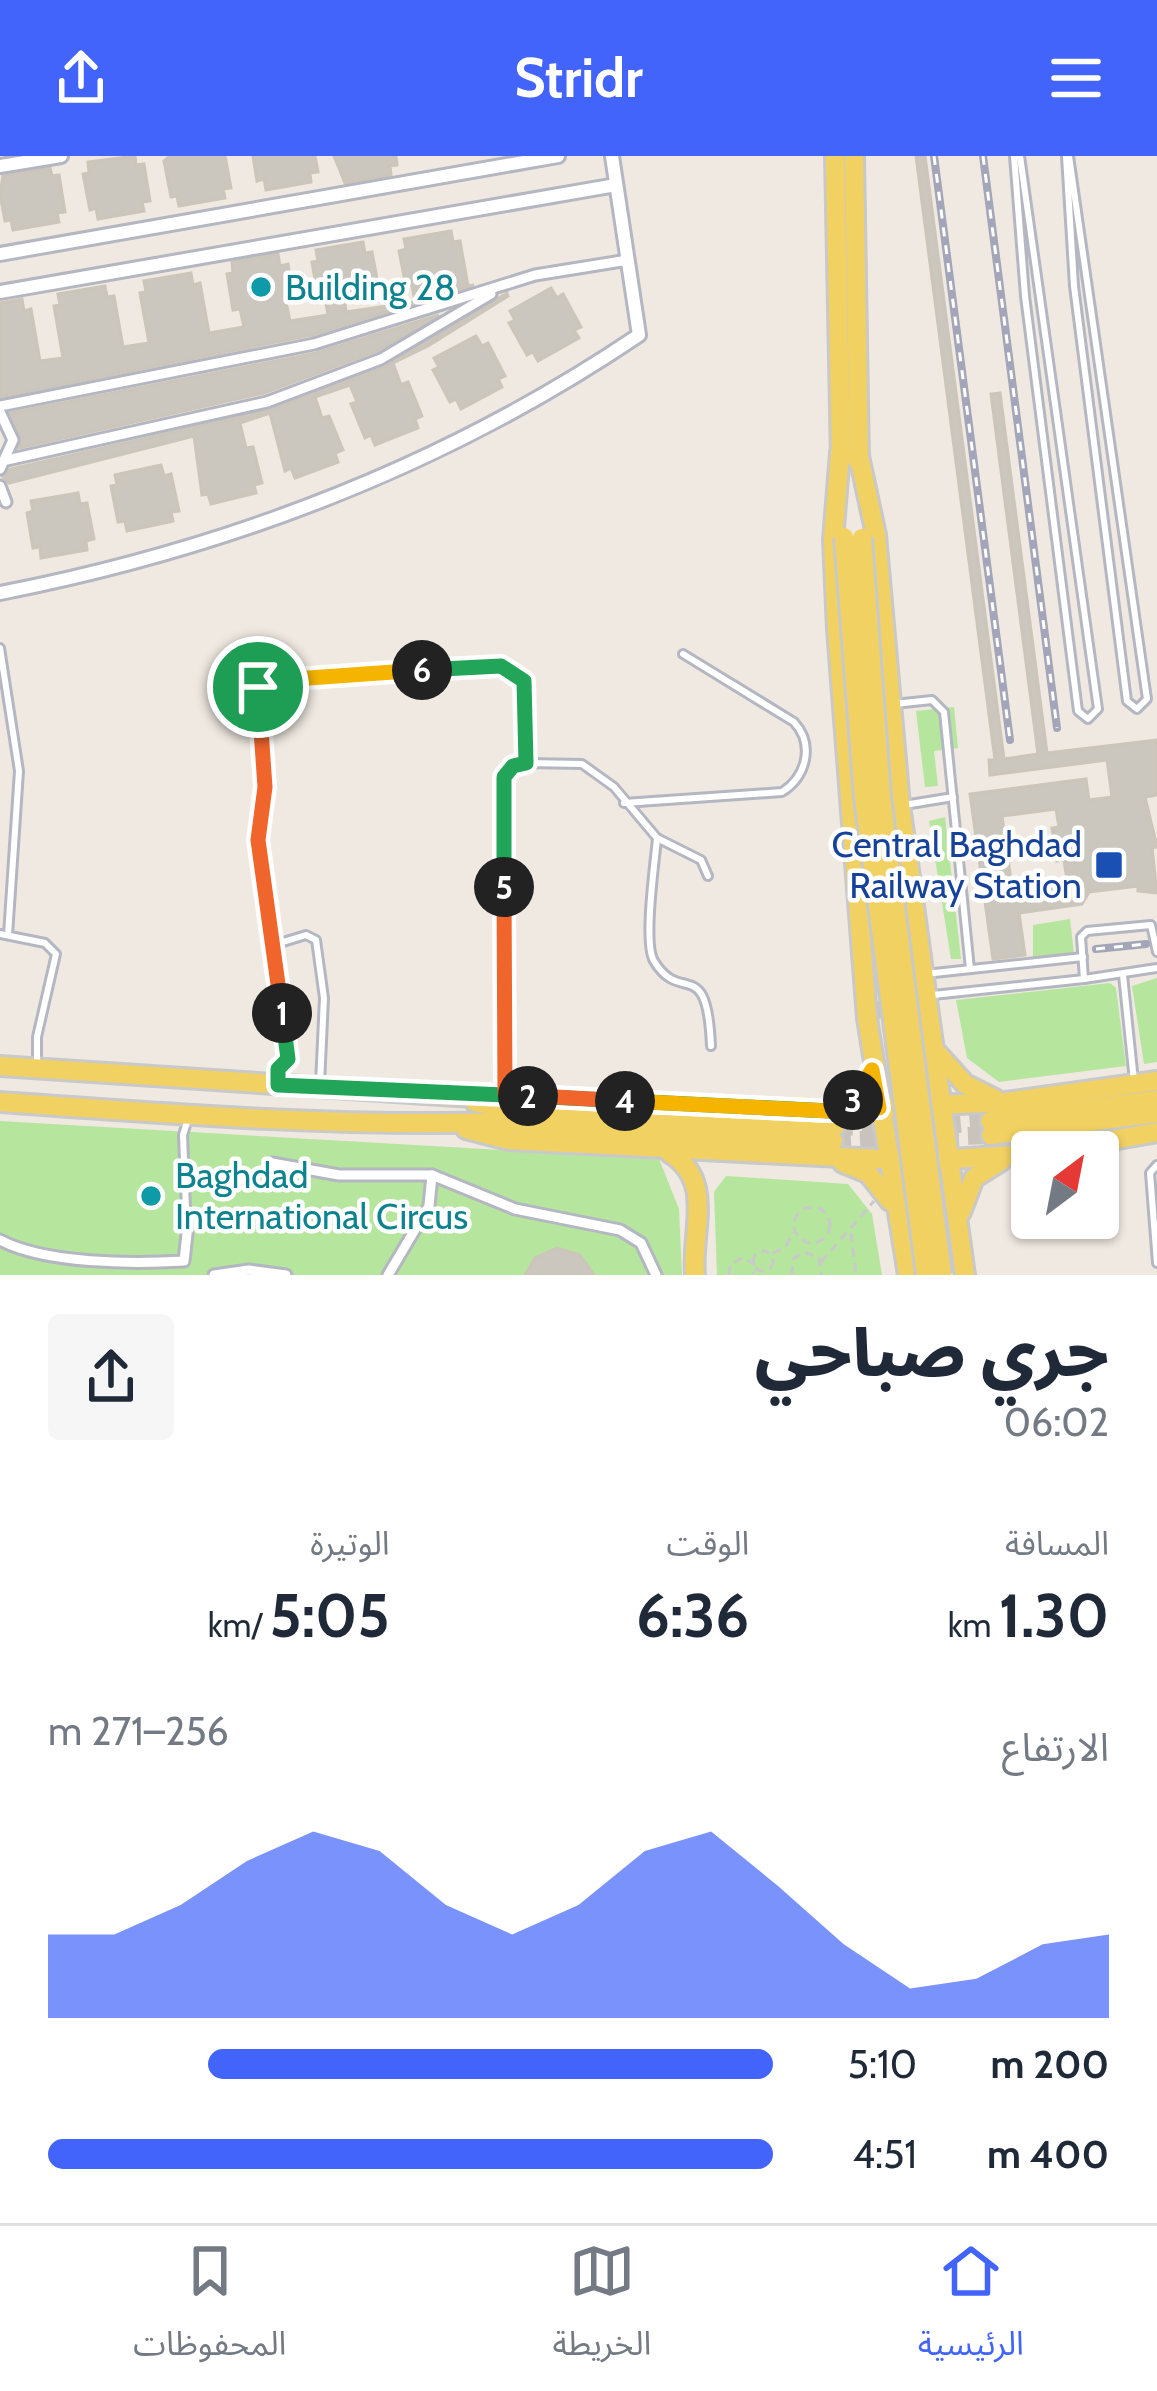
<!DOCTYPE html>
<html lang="ar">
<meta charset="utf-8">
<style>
:root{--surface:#fff;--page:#f6f6f7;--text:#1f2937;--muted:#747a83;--line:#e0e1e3;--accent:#4264fb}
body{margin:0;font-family:Cabin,"Noto Sans Arabic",sans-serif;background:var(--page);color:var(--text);direction:rtl;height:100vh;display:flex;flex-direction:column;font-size:45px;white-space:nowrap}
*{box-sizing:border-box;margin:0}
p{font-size:39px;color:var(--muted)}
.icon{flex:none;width:66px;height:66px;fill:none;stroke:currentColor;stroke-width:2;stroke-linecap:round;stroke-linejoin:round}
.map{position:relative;height:1119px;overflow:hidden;direction:ltr}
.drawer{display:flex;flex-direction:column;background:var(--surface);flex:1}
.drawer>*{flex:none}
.needle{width:78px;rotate:32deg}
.fabs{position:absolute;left:1011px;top:975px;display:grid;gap:24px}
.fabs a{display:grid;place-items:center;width:108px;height:108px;border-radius:12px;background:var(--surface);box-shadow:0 3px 9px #0004;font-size:60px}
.pin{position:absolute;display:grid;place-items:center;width:102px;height:102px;color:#fff;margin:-51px;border:6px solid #fff;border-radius:50%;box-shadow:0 3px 12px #0007}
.km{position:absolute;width:60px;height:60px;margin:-30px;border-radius:50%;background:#222;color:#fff;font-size:33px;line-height:60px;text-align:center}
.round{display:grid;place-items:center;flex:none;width:126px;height:126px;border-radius:12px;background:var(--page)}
.head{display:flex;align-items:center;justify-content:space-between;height:204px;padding:0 48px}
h1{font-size:66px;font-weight:800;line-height:90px}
.figures{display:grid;grid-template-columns:repeat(3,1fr);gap:18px;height:204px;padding:12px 48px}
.figures div{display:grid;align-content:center}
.figures b{font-size:60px;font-weight:800}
.figures small{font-size:33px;font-weight:400}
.figures p{font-size:33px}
.chart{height:336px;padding:24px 48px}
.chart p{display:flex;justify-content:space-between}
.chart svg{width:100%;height:216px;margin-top:12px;fill:var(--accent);opacity:.7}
ul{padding:0 48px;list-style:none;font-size:39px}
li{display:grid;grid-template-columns:192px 144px 1fr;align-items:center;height:90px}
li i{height:30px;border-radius:15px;background:var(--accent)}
header{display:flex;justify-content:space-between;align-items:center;height:156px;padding:0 48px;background:var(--accent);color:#fff;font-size:54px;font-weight:800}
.dock{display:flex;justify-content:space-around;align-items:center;height:168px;border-top:3px solid var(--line);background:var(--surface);font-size:33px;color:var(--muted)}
.dock a{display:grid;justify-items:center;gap:6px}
.dock .active{color:var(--accent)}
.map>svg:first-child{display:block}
.green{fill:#b6e59e}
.building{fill:#cbc7bf;stroke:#cbc5ba;stroke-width:3;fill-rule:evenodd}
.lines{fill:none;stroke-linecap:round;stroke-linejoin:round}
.primary-tunnel{stroke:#c8c4bd;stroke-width:18;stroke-dasharray:18 9;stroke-linecap:butt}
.service-casing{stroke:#b4b7c1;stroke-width:12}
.pedestrian-casing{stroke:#b4b7c1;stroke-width:15}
.minor-casing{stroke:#b4b7c1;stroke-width:18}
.primary-casing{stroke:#c9c9c9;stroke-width:24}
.path{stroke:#c9c9c9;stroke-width:3;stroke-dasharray:9 6;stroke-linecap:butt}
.service{stroke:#fff;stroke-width:6}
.pedestrian{stroke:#fff;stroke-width:9}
.minor{stroke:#fff;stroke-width:12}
.primary{stroke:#f2d163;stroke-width:18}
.rail-casing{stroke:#a3a6b8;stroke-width:8}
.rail{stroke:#fff;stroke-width:3;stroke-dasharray:9;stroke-linecap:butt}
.primary-bridge-casing{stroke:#c9c9c9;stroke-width:24;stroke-linecap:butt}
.primary-bridge{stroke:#f2d163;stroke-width:18}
.split-1-casing{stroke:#fff;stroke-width:24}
.split-2-casing{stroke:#fff;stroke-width:24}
.split-3-casing{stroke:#fff;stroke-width:24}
.split-4-casing{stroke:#fff;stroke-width:24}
.split-5-casing{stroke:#fff;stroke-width:24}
.split-6-casing{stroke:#fff;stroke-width:24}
.split-7-casing{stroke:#fff;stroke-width:24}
.split-1{stroke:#f0652b;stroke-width:15}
.split-2{stroke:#22a559;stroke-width:15}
.split-3{stroke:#22a559;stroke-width:15}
.split-4{stroke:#f5b400;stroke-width:15}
.split-5{stroke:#f0652b;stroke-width:15}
.split-6{stroke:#22a559;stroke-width:15}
.split-7{stroke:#f5b400;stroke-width:15}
.culture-dot{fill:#0f9aa8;stroke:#fff;stroke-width:4.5}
.transit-dot{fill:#1a4fb4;stroke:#fff;stroke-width:4.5}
.labels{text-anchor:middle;stroke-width:9;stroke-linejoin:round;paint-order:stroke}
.culture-label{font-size:36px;fill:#0d838f;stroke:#fff;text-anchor:start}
.transit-label{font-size:36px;fill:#164399;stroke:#fff;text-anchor:end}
</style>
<header><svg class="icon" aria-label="menu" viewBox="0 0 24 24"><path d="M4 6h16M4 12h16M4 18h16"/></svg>Stridr<svg class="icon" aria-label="share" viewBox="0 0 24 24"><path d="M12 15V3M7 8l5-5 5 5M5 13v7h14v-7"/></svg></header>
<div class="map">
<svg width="1157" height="1119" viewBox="0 0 1157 1119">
<rect width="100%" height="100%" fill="#efe9e1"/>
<g class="green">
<polygon points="954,551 958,592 934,595 938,630 925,631 916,555"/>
<polygon points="945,661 961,803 951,803 929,665"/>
<polygon points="1070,763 1074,797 1033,803 1033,769"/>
<polygon points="1157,822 1157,906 1144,908 1132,830"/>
<polygon points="1110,827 1116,832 1126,910 999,926 967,902 956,844"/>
<polygon points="0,965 659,1003 679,1053 682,1119 0,1119"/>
<polygon points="726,1020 848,1028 872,1058 882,1119 717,1119 714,1036"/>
</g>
<g class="building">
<polygon points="135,0 136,9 144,8 150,45 142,46 144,55 98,63 96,52 90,54 83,18 89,17 88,6"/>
<polygon points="170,0 225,0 231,32 223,33 225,42 179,50 177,40 171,41 164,5"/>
<polygon points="253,0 315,0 318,16 310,17 311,26 266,34 264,23 257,25"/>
<polygon points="334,0 396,0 397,9 390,10 391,19 345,27"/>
<path d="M916,0H925L1004,603L1038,598L991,238L1000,237L1047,597L1157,584V639L1145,641L1157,691L1152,692L1157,737L1138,735V730L1089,736L1082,748L1019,757L1025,799L993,803L970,638L1086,623L1089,644L1112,641L1107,604L990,619L989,604H995ZM1056,653L1059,671L1052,672L1057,705L1064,704L1067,724L1012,731L1002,660Z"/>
<polygon points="50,12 52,20 59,19 65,56 57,57 59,66 13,74 11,64 5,65 0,38 3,20"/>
<polygon points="451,75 453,86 460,85 468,130 474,129 312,179 0,241 0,147 22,143 24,155 31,153 40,205 63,202 54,150 60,149 58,138 105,130 107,141 114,140 123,191 149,187 140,137 146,136 144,125 191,117 193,129 200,127 209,177 244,171 240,153 233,154 227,118 233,117 232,106 278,98 280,110 288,108 294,145 286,146 290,165 328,159 325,141 318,142 312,106 318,105 316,94 363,86 365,97 372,96 379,133 344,141 346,156 415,146 412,129 406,130 399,95 406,93 404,83"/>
<polygon points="551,132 557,142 563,138 581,171 574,174 579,182 538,205 533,196 527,199 509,167 515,164 510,155"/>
<polygon points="507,137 508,140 428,190 393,207 401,229 408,226 422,260 415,263 418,272 375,289 371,279 365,282 351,248 357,246 350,229 315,241 322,262 329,260 343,294 335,297 338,306 295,322 291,312 285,315 270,257 240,267 246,292 253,291 262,327 254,329 256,337 211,348 208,338 202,339 194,280 9,327 3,321 10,313 270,254 385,211"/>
<polygon points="439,159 377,195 264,237 19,292 21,281 10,257 316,197"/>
<polygon points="476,180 482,190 488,187 505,220 498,223 502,231 461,253 456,243 450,246 433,214 439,211 434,202"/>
<polygon points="161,309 164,320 171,318 179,355 171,356 173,365 127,375 125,365 118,366 111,330 117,329 115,319"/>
<polygon points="78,337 80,348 87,347 94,383 86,385 87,394 41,402 40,391 33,392 27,357 33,355 31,345"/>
<polygon points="557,1092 580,1099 594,1119 525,1119 535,1102"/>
</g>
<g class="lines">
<g class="primary-tunnel">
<polyline points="865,765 886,869 896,875 914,873 923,860 923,842"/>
<polyline points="835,970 915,972 990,965"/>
<polyline points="833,985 991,979"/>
</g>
<defs>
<g id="service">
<polyline points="1014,0 1025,140 1078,555 1088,563 1098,553 1020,0"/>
<polyline points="1066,0 1074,130 1127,545 1137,553 1147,543 1069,0"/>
<polyline points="0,492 19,615 8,779"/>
<polyline points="894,548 932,544 944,556 970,813"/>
<path d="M624,647L782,636C806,621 815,589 794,566L683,498"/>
<polyline points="904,649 953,641"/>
<path d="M657,682C655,706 643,787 654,805C681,850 707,797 711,890"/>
<polyline points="0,778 45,787 56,798 37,881 37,908"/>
<polyline points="273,789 306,779 316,784 324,842 320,928"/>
<polyline points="1157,796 1151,769 1087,775 1081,781 1084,823 1157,812"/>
<polyline points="925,818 1083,801"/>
<polyline points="1123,819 1134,925"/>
<polyline points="933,839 1084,823"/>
<polyline points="278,926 279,911 288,903 258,684 265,631 259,529 508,511 526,530 526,607"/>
<polyline points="505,936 508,615 526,607 582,608 614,631 657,682 701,704 708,720"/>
<polyline points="1157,1009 1150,1017 1157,1107"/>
<polyline points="187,1078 183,979 188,963"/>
</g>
<g id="pedestrian">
<polyline points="0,250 314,188 535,119 628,104"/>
<polyline points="0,256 13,284 0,313"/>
<polyline points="7,304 267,246 381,203 491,138"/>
<polyline points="0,330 6,346"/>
<polyline points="272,1007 339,1019 432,1019"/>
<path d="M0,1084C45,1108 133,1108 184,1105L187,1078"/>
<polyline points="214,1119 249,1114 286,1119"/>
<polyline points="388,1119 429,1050 432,1019 515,1053 620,1074 641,1087 656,1119"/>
</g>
<g id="minor">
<polyline points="0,10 61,0"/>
<polyline points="0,98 558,0"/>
<polyline points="0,136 616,29"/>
<path d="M0,437C230,392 445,310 639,179L612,0"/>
</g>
<g id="primary">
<polyline points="835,0 841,304"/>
<polyline points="854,0 859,307"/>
<polyline points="840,297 833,384 837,473 867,862 908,1119"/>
<polyline points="859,300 876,379 900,649 965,1119"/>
<polyline points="938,898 965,928 995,943"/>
<polyline points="0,910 456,940 830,955 895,951"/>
<path d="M0,946C168,958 339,971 507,966L833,985"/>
<polyline points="475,946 508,953 835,970"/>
<polyline points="935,949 1006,946 1157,925"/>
<polyline points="990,965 1157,944"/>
<polyline points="466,973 509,984 898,1004"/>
<polyline points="991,979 1157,957"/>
<polyline points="1043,996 1157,976"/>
<path d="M670,997C715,1025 691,1074 695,1119"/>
<polyline points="936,1004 1032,998"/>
<polyline points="843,1007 868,1017 890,1045"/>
<polyline points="961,1056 974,1022 1001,1005"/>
</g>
</defs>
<use href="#service" class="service-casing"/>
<use href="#pedestrian" class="pedestrian-casing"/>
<use href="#minor" class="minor-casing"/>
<use href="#primary" class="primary-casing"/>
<g class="path">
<circle cx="812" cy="1069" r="18"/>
<polyline points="851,1077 856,1119"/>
<circle cx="763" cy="1105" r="10"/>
<polyline points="773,1097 785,1092 793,1076"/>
<polyline points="821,1106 874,1045"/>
<polyline points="729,1119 730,1109 742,1102 754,1108 753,1119"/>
<polyline points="792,1119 793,1103 804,1096 819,1102 821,1119"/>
</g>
<use href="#service" class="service"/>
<use href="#pedestrian" class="pedestrian"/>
<use href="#minor" class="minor"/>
<use href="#primary" class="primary"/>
<defs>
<g id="rail">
<polyline points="934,0 1010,584"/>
<polyline points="983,0 1057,572"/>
<polyline points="1096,793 1146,788"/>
</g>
</defs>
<use href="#rail" class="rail-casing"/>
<use href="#rail" class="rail"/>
<defs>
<g id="primary-bridge">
<polyline points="844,381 864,642 926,1119"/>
<polyline points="862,382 881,641 942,1119"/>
</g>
</defs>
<use href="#primary-bridge" class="primary-bridge-casing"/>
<use href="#primary-bridge" class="primary-bridge"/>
</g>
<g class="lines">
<defs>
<polyline id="split-1" points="258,531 265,631 258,684 282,857"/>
<polyline id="split-2" points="282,857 288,903 278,913 278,929 528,940"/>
<polyline id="split-3" points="528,940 830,955 853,944"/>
<polyline id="split-4" points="625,945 830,955 879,952 872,914 853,944"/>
<polyline id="split-5" points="504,731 505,938 625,945"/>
<polyline id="split-6" points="422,514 501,510 524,525 526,607 513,610 504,621 504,731"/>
<polyline id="split-7" points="258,531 266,525 422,514"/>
</defs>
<use href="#split-1" class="split-1-casing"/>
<use href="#split-2" class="split-2-casing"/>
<use href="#split-3" class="split-3-casing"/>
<use href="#split-4" class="split-4-casing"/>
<use href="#split-5" class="split-5-casing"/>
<use href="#split-6" class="split-6-casing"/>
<use href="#split-7" class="split-7-casing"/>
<use href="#split-1" class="split-1"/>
<use href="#split-2" class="split-2"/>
<use href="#split-3" class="split-3"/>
<use href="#split-4" class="split-4"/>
<use href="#split-5" class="split-5"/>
<use href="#split-6" class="split-6"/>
<use href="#split-7" class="split-7"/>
</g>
<g class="culture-dot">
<circle cx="261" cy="131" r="12"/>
<circle cx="151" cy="1040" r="12"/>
</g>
<rect class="transit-dot" x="1094" y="694" width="30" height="30" rx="6"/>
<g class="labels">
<g class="culture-label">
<text x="285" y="144">Building 28</text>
<text x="175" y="1032">Baghdad<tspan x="175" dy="41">International Circus</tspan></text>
</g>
<g class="transit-label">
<text x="1082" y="701">Central Baghdad<tspan x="1082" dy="41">Railway Station</tspan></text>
</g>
</g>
</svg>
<div class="fabs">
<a><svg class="needle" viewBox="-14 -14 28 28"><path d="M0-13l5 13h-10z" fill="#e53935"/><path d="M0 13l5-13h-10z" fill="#747a83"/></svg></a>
</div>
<div class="pin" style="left:258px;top:531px;background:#1e9e55"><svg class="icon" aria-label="arrive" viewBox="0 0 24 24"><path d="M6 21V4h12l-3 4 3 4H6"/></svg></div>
<b class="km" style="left:282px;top:857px">1</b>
<b class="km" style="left:528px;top:940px">2</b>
<b class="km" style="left:853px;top:944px">3</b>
<b class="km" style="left:625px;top:945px">4</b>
<b class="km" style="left:504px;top:731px">5</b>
<b class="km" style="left:422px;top:514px">6</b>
</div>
<section class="drawer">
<div class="head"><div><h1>جري صباحي</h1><p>06:02</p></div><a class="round"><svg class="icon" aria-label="share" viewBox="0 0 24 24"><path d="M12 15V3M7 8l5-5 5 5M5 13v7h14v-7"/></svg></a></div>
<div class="figures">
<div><p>المسافة</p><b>1.30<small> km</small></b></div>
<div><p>الوقت</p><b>6:36</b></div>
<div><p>الوتيرة</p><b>5:05<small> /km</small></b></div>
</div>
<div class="chart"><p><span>الارتفاع</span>256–271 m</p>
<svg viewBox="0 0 160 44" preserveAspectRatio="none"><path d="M0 44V27L10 27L20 21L30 12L40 6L50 10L60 21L70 27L80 21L90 10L100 6L110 17L120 29L130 38L140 36L150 29L160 27V44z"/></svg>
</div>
<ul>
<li><b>200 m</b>5:10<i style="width:78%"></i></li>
<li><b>400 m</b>4:51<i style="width:100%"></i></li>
</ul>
</section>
<nav class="dock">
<a class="active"><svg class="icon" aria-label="home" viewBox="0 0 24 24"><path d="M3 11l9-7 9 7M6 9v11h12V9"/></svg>الرئيسية</a>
<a><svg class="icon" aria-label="map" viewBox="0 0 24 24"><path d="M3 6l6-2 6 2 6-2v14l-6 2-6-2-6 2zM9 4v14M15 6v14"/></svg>الخريطة</a>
<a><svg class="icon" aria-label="saved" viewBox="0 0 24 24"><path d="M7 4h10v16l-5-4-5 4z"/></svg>المحفوظات</a>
</nav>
